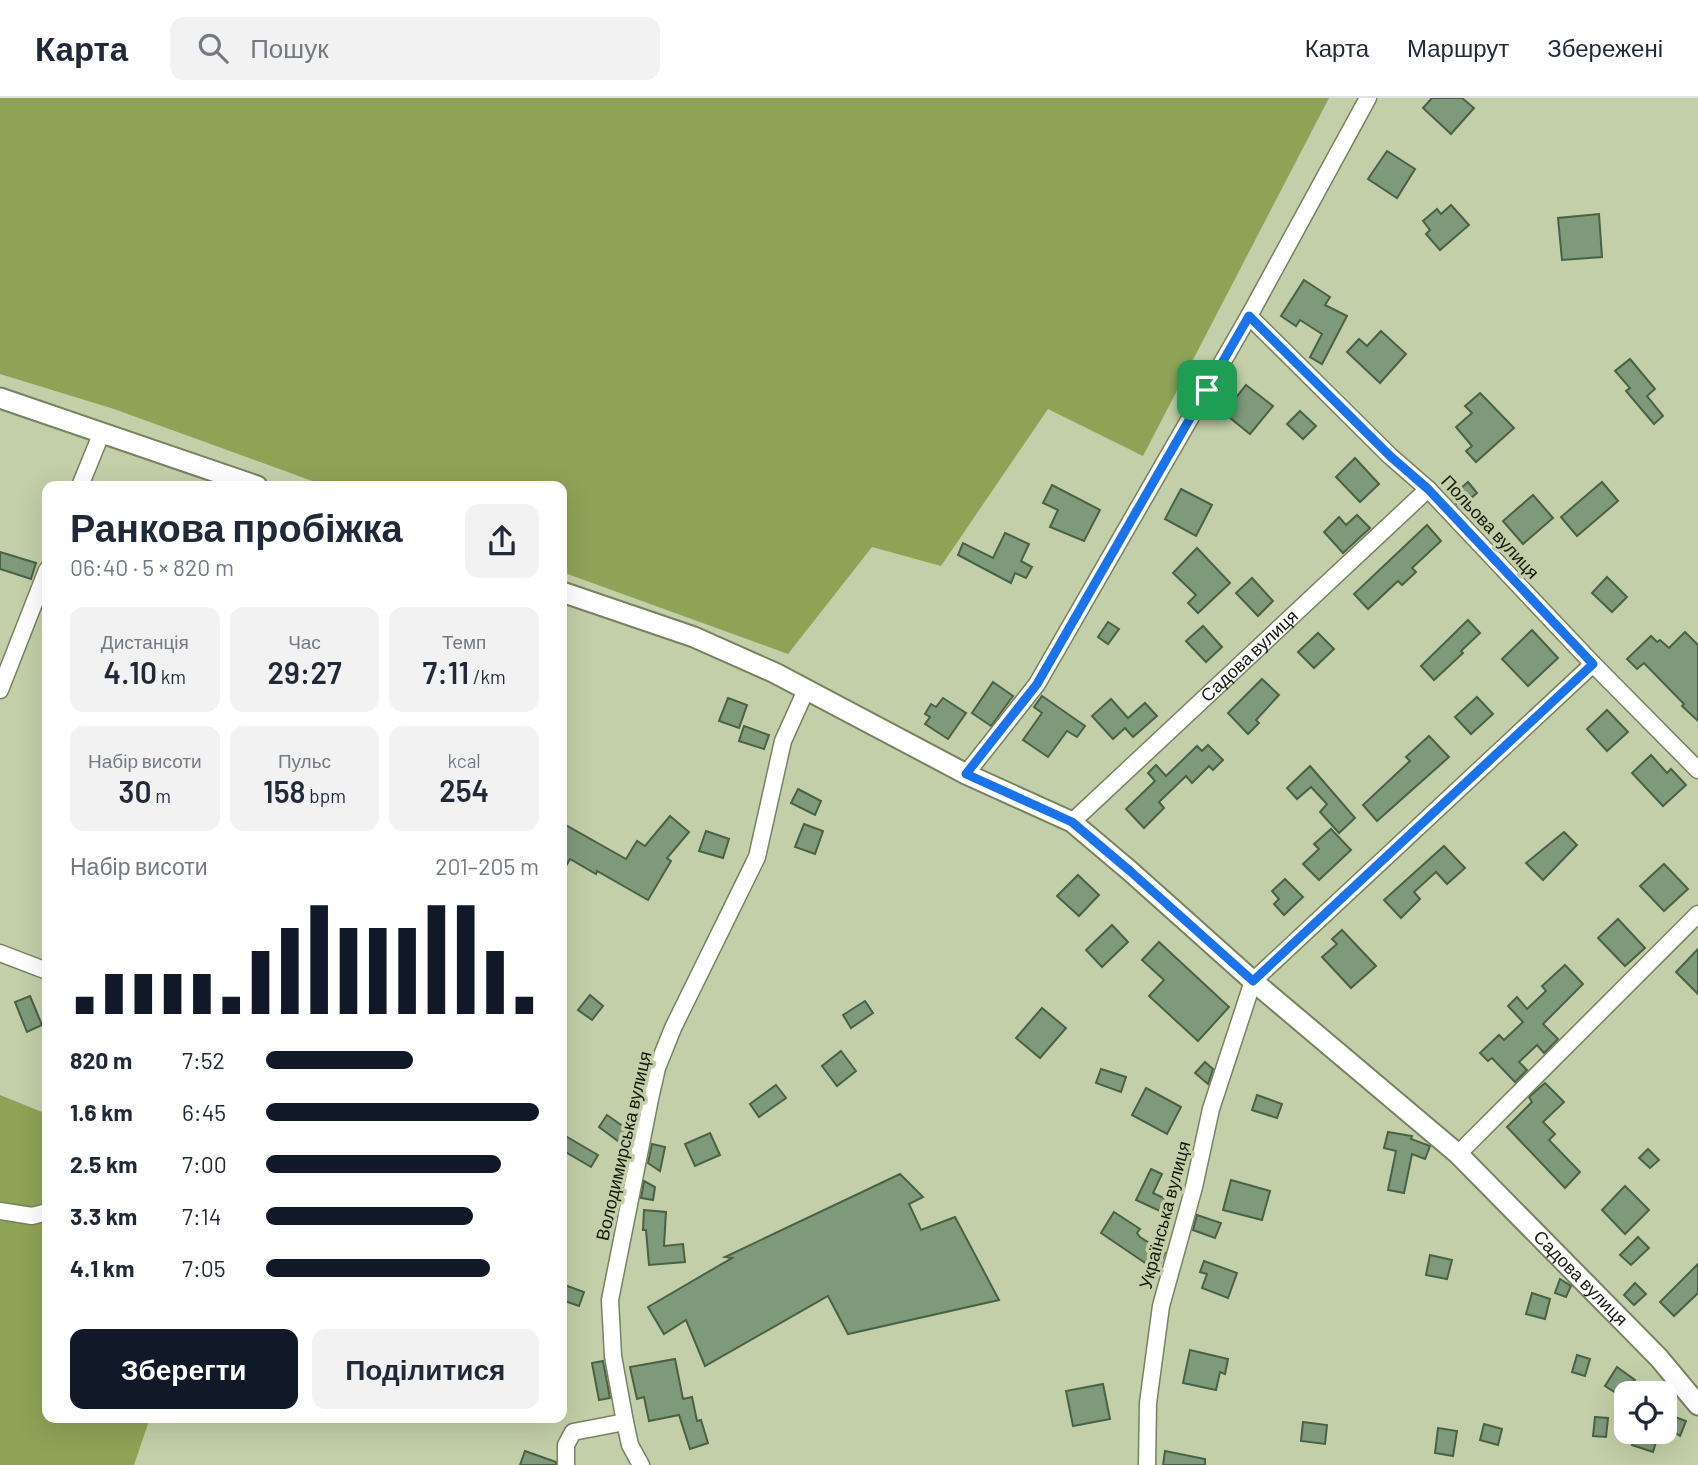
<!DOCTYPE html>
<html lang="uk">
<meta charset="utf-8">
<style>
:root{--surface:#fff;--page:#f2f2f3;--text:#1f2937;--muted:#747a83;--line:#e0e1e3;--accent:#111827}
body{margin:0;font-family:Barlow,sans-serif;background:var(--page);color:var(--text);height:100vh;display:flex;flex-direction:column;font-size:26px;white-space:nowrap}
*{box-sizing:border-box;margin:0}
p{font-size:23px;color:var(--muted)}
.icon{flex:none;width:38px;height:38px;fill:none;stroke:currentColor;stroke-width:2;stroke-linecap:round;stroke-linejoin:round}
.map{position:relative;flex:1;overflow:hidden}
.panel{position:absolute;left:42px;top:383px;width:525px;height:942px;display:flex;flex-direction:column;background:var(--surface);border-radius:14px;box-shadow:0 7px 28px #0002}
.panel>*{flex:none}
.controls{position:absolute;left:1614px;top:1283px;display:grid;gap:14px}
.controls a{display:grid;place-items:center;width:63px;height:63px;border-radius:14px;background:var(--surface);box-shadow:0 7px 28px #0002;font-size:35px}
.pin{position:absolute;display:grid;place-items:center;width:60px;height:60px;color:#fff;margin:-30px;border-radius:14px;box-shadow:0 4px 10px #0006}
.round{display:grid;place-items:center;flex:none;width:74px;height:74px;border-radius:14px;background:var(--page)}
.summary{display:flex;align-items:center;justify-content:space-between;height:119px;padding:0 28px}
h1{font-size:38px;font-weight:600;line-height:52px}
.figures{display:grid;grid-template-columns:repeat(3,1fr);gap:10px;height:119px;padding:7px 28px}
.figures div{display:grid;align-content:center;border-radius:14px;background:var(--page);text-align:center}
.figures b{font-size:30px;font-weight:600}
.figures small{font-size:19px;font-weight:400}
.figures p{font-size:19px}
.chart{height:196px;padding:14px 28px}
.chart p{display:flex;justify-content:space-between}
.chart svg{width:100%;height:126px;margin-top:7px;stroke:var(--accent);stroke-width:6}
.button{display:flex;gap:14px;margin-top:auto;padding:14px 28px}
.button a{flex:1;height:80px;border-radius:14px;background:var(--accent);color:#fff;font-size:28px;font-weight:600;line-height:80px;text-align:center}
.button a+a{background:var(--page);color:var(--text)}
ul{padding:0 28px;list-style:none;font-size:23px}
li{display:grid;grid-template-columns:112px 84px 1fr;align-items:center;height:52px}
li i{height:18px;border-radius:9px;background:var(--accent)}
header{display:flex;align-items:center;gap:42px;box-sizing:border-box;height:98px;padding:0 35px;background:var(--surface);border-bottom:2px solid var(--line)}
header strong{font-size:33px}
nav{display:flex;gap:38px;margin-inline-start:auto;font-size:24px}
.search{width:490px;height:63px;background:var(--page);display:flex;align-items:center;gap:18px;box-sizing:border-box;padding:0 24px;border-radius:14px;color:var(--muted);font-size:26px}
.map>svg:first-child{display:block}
.forest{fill:#8fa357}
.building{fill:#7f9a7b;stroke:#496145;stroke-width:2}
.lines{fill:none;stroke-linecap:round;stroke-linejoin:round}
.minor-casing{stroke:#77825e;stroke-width:19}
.tertiary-casing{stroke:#77825e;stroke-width:23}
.minor{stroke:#fff;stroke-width:16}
.tertiary{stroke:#fff;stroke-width:19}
.route-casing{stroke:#fff;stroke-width:14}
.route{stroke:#1a73e8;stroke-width:9}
.labels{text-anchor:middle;stroke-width:7;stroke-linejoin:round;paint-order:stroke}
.street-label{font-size:18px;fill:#15180a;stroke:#c3cfa8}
</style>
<header>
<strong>Карта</strong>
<div class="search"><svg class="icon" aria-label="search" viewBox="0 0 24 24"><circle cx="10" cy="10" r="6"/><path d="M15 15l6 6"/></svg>Пошук</div>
<nav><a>Карта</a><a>Маршрут</a><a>Збережені</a></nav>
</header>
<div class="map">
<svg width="1698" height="1367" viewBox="0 0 1698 1367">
<rect width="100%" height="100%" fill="#c3cfa8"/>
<g class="forest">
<polygon points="0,0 1329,0 1143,358 1048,311 941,468 872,449 788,556 562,474 562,388 326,388 114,311 0,276"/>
<polygon points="0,997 47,1016 47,1320 150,1320 134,1367 0,1367"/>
</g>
<g class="building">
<polygon points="1432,0 1462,0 1474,10 1451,36 1423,10"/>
<polygon points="1387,53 1415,71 1397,100 1368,81"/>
<polygon points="1451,107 1469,127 1440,152 1426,136 1430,132 1423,123 1437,111 1441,116"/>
<polygon points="1599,116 1602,159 1562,162 1558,120"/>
<polygon points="1304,182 1330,199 1325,207 1347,218 1322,266 1310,259 1322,236 1300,222 1296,228 1281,218"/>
<polygon points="1381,233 1406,256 1380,285 1347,254 1359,241 1367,248"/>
<polygon points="1630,261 1655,291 1647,298 1663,318 1654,326 1626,293 1630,290 1615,273"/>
<polygon points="1246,287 1273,308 1250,336 1224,315"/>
<polygon points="1480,295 1514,330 1476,364 1466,353 1472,348 1456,329 1472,315 1465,308"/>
<polygon points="1300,313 1316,328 1303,341 1287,326"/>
<polygon points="1355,360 1379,386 1360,404 1336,379"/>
<polygon points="1468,384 1477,395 1460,410 1451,399"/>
<polygon points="1602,384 1618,403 1577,438 1561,419"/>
<polygon points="1052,387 1100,412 1084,443 1050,429 1058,412 1043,405"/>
<polygon points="1181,391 1212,407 1196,438 1165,421"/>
<polygon points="1533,397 1553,420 1523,446 1503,423"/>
<polygon points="1357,417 1370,430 1343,455 1324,434 1339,419 1346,427"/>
<polygon points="1427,427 1441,443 1412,470 1416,474 1402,487 1398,483 1368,511 1354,496"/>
<polygon points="1005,435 1029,446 1021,463 1032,469 1026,480 1015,475 1011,485 958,457 963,445 993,460"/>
<polygon points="1197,450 1230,485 1198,515 1188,505 1196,497 1173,475"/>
<polygon points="0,454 36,465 31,481 0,471"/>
<polygon points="1607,479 1627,499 1612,514 1592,495"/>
<polygon points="1252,480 1273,503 1258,518 1236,495"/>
<polygon points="1468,522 1480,535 1461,553 1463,555 1434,582 1421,568"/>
<polygon points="1108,524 1119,531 1108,546 1098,539"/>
<polygon points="1203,528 1222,549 1206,564 1186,543"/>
<polygon points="1532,532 1558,560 1528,588 1502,561"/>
<polygon points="1685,534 1698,547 1698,623 1682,608 1684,606 1644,565 1637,571 1627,561 1651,538 1657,544 1660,542 1669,550"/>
<polygon points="1318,535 1334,551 1314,570 1298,554"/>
<polygon points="1262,581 1279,597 1256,622 1259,625 1248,636 1228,615"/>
<polygon points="993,584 1013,598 991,628 972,615"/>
<polygon points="1042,598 1085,628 1077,639 1067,633 1048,659 1023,642 1042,615 1034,609"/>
<polygon points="1477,599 1493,616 1471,636 1455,619"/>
<polygon points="728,600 747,607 739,630 719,623"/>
<polygon points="943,600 966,615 948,641 925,626 930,619 925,616 931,606 936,609"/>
<polygon points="1111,601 1128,620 1145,605 1157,618 1133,639 1125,630 1113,641 1092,618"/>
<polygon points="1607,612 1628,634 1607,653 1587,631"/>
<polygon points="744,628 769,637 764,651 739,643"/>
<polygon points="1429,638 1449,659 1377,723 1363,707 1410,663 1406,659"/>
<polygon points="1208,647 1223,662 1213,672 1209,668 1192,685 1186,678 1159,704 1164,710 1144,730 1126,711 1155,683 1148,675 1156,667 1166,678 1197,648 1202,653"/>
<polygon points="1651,657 1667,675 1671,671 1686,687 1663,708 1632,675"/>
<polygon points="1310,668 1355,720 1339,735 1320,714 1327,706 1311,689 1297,701 1287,690"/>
<polygon points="798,691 821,703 815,717 791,705"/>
<polygon points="670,718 689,734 667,760 671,763 648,802 597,773 596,776 570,761 562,775 562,725 626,761 637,743 645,748"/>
<polygon points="804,726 823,733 815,756 795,749"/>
<polygon points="1331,731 1351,752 1319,782 1303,766 1319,751 1314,746"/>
<polygon points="706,733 729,741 723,760 699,753"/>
<polygon points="1564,734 1577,747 1543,782 1526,765"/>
<polygon points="1444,748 1465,770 1447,786 1436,774 1414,794 1420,801 1401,820 1384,802"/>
<polygon points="1664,766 1688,791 1664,813 1640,788"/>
<polygon points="1078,777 1099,797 1079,818 1057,798"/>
<polygon points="1285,781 1303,799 1284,817 1274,806 1279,801 1272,793"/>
<polygon points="1618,821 1645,850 1625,868 1598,840"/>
<polygon points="1112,827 1128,844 1102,869 1086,852"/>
<polygon points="1342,832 1376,868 1351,890 1322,859 1337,846 1332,841"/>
<polygon points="1159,844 1229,909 1198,943 1149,898 1164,882 1142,862"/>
<polygon points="1698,851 1698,896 1676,874"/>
<polygon points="1565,867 1583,886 1543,926 1558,941 1544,955 1537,947 1519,964 1527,972 1515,984 1492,960 1488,963 1480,955 1499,937 1504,942 1523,924 1508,908 1517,899 1527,911 1546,893 1542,888"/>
<polygon points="590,897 603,908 592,922 578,912"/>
<polygon points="30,898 42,927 27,934 15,904"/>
<polygon points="865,903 873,915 851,930 843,917"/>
<polygon points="1042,910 1066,930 1040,960 1016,940"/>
<polygon points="841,953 856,973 837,988 822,968"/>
<polygon points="1205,964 1213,971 1208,986 1195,975"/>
<polygon points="1101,971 1126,979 1121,994 1096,985"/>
<polygon points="1545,985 1564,1004 1543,1024 1555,1036 1549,1042 1580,1074 1565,1090 1507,1029 1532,1004 1529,999"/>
<polygon points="776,987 786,1000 759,1019 750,1006"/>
<polygon points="1146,990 1181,1009 1167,1036 1132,1017"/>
<polygon points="1257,997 1282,1006 1277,1020 1252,1012"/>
<polygon points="607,1017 631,1034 622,1046 599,1029"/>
<polygon points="1388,1034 1412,1038 1411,1041 1430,1048 1425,1061 1412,1056 1404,1095 1388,1092 1396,1053 1384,1050"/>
<polygon points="710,1035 720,1057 695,1068 685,1046"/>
<polygon points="562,1036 598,1057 591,1069 562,1052"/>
<polygon points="652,1046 665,1049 660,1073 648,1065"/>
<polygon points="1648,1051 1659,1062 1650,1070 1639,1060"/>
<polygon points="1151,1071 1162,1076 1153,1095 1168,1102 1162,1114 1136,1102"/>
<polygon points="900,1076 923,1099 909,1106 921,1132 955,1119 999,1202 848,1236 828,1198 705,1268 686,1222 664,1236 648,1209 732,1160 725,1159"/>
<polygon points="1231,1082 1270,1093 1262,1122 1223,1112"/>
<polygon points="644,1083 655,1089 653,1102 641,1100"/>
<polygon points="1625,1088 1649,1112 1625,1136 1602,1112"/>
<polygon points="644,1112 666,1114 664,1148 683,1146 685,1164 649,1167 646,1132 643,1132"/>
<polygon points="1114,1114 1140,1131 1137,1135 1140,1139 1165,1155 1157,1173 1101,1135"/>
<polygon points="1197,1117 1221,1125 1215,1140 1193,1132"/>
<polygon points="1638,1139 1649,1150 1631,1167 1620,1157"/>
<polygon points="1430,1157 1452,1162 1447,1181 1426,1177"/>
<polygon points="1204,1163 1237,1175 1228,1200 1202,1190 1207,1176 1200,1174"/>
<polygon points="1698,1166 1698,1195 1674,1218 1660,1204"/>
<polygon points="1560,1181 1571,1188 1566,1199 1555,1195"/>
<polygon points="1635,1185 1646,1196 1634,1207 1624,1197"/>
<polygon points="562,1186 584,1194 579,1208 562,1202"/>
<polygon points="1532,1195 1550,1201 1545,1221 1526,1216"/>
<polygon points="1190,1252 1228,1261 1225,1276 1220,1274 1216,1292 1183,1285"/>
<polygon points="1577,1257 1590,1261 1585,1278 1572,1274"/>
<polygon points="675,1261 683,1301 692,1299 697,1323 701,1322 708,1345 690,1351 679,1317 649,1323 644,1299 637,1301 630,1269"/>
<polygon points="603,1263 610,1300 599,1302 592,1265"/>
<polygon points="1617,1269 1635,1282 1626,1295 1616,1295 1605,1288"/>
<polygon points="1103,1286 1110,1321 1073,1328 1066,1293"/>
<polygon points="1595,1319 1608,1320 1606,1339 1593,1338"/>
<polygon points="1675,1319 1686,1323 1680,1338 1670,1331"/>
<polygon points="1303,1324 1327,1327 1325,1346 1301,1343"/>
<polygon points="1484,1326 1502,1331 1498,1347 1480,1342"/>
<polygon points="1438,1330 1457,1333 1453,1358 1435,1355"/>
<polygon points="1636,1334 1659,1334 1653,1354 1632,1347"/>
<polygon points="525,1353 556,1364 556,1367 520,1367"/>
<polygon points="1165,1353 1205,1361 1205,1367 1163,1367"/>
</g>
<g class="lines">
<defs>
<g id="minor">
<polyline points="1249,218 1390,358 1428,391 1593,566 1698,672"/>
<polyline points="80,388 102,334"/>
<polyline points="0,592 47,472"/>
<polyline points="966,676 1037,586 1249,218 1368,0"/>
<path id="s1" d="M1072,724L1428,391"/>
<polyline points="0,855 47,873"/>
<polyline points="1458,1056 1698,816"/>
<polyline points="0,1113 32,1118 47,1114"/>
<polyline points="566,1367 566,1347 573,1334 625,1324"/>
<polyline points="641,1367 630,1347 625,1324 613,1258 610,1202 650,1001 657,970 673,930 757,759 783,643 806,592"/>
<polyline points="1147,1367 1148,1305 1161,1208 1194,1089 1211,1011 1253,883 1593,566"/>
</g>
<g id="tertiary">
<polyline points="0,300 257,388"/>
<path id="s2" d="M562,494L694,539L775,575L966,676L1072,724L1130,773L1253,883L1458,1056L1659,1260L1698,1307"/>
</g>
</defs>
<use href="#minor" class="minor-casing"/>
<use href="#tertiary" class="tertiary-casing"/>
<use href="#minor" class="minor"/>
<use href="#tertiary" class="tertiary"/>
</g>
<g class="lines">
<defs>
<polygon id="route" points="1249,218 1390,358 1428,391 1593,566 1253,883 1130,773 1072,724 966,676 1037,586"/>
</defs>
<use href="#route" class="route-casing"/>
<use href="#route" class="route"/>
</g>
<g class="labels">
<g class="street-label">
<text transform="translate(1490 429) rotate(47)" y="6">Польова вулиця</text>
<text dy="6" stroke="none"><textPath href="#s1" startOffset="243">Садова вулиця</textPath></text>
<text transform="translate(624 1048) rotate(-77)" y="6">Володимирська вулиця</text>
<text transform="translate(1165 1117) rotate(-75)" y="6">Українська вулиця</text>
<text dy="6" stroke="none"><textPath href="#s2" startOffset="1244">Садова вулиця</textPath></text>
</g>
</g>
</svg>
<div class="controls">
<a><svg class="icon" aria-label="locate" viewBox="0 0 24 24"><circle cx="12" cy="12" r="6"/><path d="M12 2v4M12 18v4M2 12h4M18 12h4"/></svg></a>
</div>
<div class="pin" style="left:1207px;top:292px;background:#1e9e55"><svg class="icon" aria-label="arrive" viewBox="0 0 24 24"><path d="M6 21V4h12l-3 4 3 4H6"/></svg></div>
<section class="panel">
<div class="summary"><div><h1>Ранкова пробіжка</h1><p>06:40 · 5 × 820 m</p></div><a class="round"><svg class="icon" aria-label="share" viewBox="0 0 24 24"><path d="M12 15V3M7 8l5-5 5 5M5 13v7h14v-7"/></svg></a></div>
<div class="figures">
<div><p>Дистанція</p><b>4.10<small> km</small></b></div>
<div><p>Час</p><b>29:27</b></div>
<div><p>Темп</p><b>7:11<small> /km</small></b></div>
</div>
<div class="figures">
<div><p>Набір висоти</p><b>30<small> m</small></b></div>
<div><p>Пульс</p><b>158<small> bpm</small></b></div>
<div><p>kcal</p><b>254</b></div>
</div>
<div class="chart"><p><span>Набір висоти</span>201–205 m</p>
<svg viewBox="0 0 160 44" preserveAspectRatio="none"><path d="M5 44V38M15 44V30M25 44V30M35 44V30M45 44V30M55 44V38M65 44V22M75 44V14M85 44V6M95 44V14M105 44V14M115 44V14M125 44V6M135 44V6M145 44V22M155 44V38"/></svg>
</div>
<ul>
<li><b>820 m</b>7:52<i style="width:54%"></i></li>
<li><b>1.6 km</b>6:45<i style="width:100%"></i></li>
<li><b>2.5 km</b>7:00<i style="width:86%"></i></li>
<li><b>3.3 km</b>7:14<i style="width:76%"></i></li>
<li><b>4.1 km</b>7:05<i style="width:82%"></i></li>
</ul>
<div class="button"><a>Зберегти</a><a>Поділитися</a></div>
</section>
</div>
